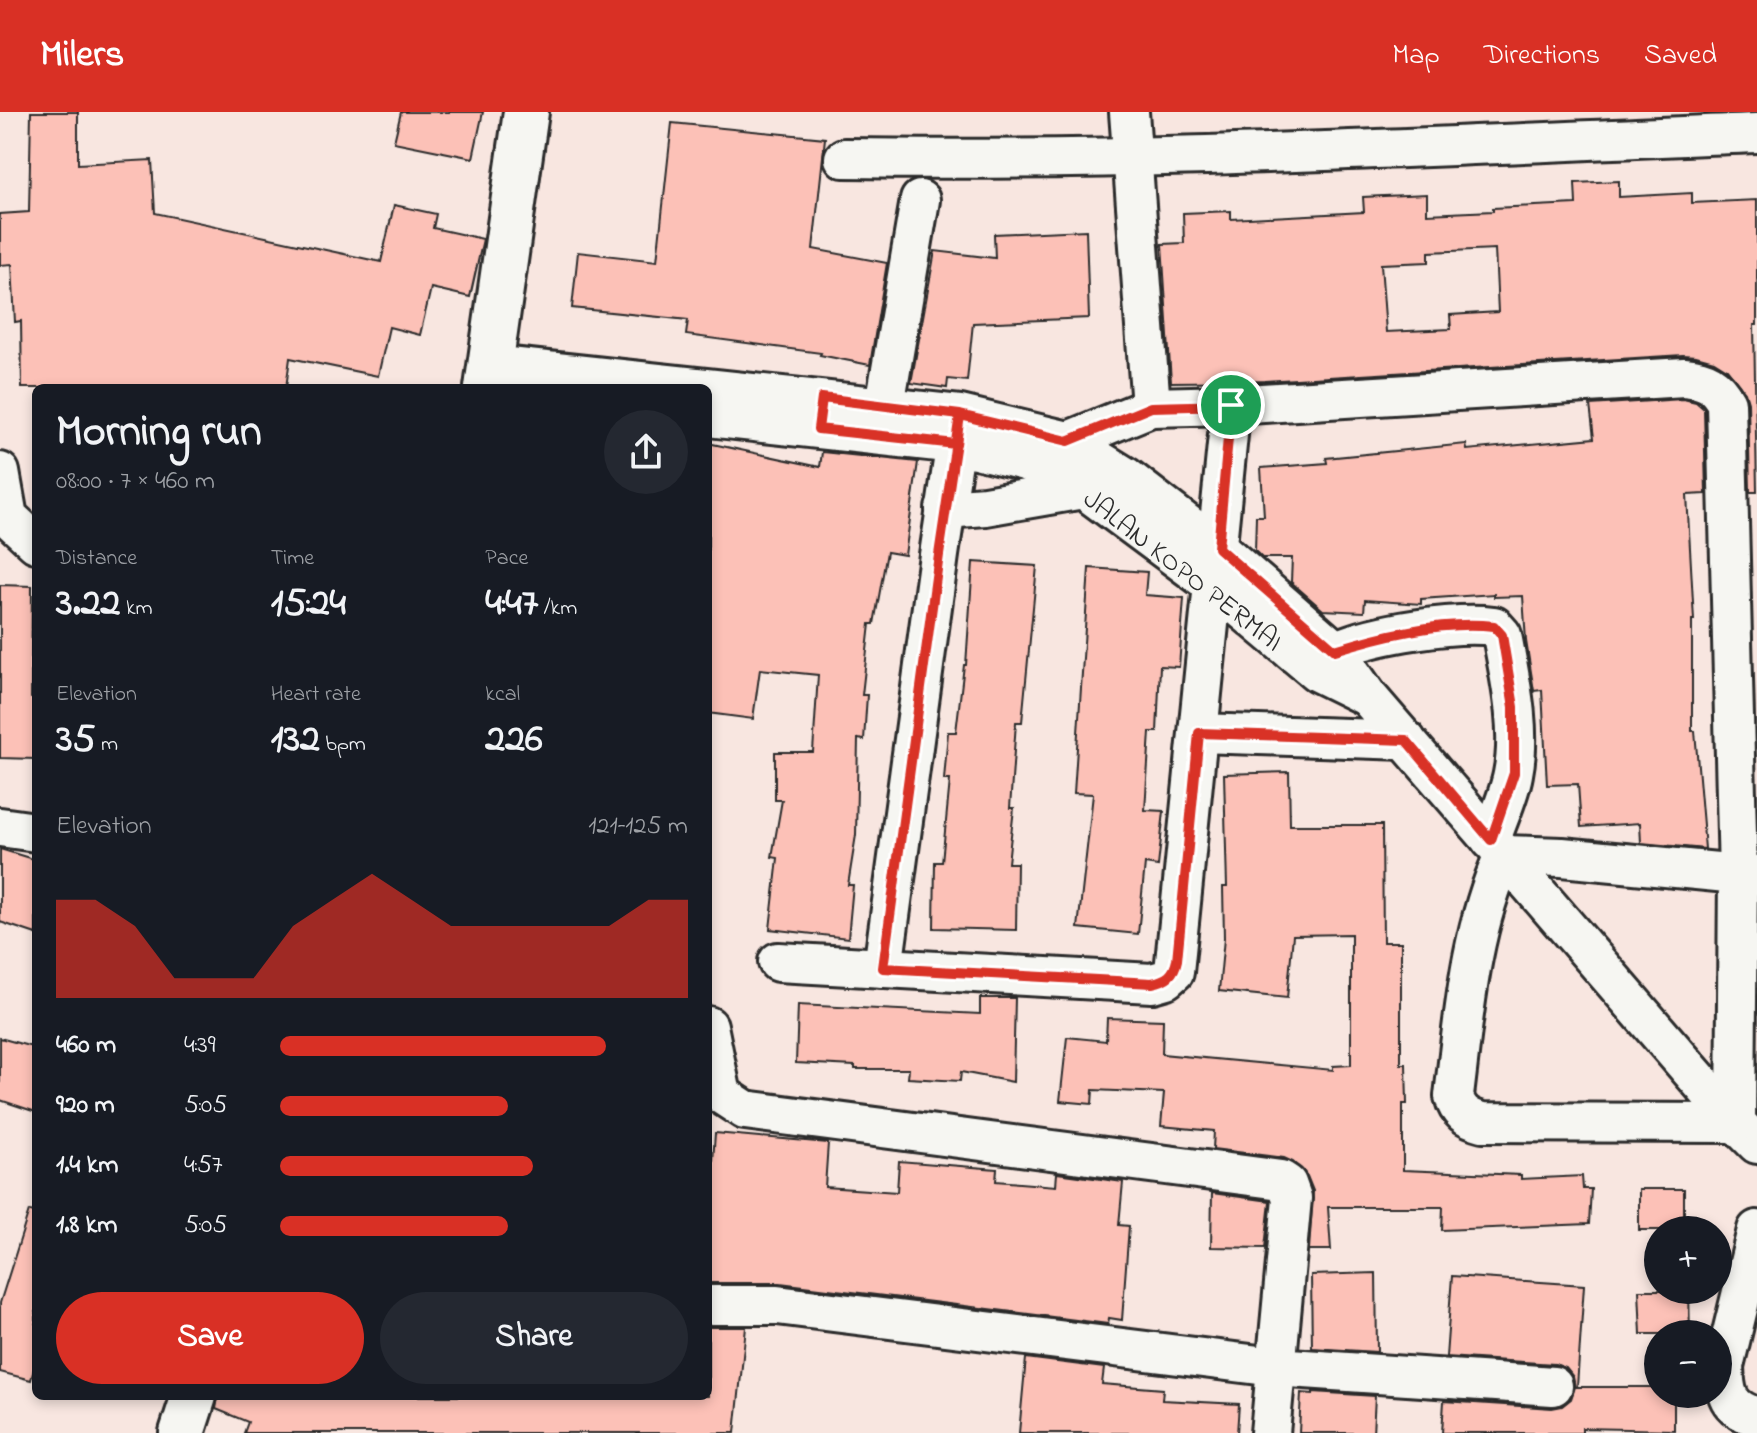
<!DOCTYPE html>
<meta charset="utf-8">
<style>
:root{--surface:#171b24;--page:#242831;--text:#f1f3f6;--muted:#9ea1a6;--accent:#d93025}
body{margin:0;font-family:"Indie Flower",sans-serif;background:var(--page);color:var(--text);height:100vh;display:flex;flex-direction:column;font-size:30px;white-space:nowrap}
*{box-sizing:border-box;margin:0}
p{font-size:26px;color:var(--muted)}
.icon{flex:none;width:44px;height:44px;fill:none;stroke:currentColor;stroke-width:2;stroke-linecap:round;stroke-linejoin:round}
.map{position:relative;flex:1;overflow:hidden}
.panel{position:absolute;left:32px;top:272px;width:680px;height:1016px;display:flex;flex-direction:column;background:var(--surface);border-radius:12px;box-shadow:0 4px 12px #0003}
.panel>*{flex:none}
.buttons{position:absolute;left:1644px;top:1104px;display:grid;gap:16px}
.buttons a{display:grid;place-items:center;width:88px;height:88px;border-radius:50%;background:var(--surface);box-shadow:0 4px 12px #0003;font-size:40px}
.pin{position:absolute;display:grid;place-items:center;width:68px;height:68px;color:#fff;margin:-34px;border:4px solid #fff;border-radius:50%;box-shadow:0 2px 8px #0007}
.round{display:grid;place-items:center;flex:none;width:84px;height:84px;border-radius:42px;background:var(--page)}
.summary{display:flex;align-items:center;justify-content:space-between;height:136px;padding:0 24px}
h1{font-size:44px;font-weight:700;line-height:60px}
.figures{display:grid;grid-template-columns:repeat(3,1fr);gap:12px;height:136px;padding:8px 24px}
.figures div{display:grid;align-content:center}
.figures b{font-size:40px;font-weight:700}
.figures small{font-size:22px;font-weight:400}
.figures p{font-size:22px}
.chart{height:224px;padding:16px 24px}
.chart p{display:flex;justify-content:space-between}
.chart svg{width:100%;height:144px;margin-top:8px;fill:var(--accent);opacity:.7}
.cta{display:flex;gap:16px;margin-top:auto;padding:16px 24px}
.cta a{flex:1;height:92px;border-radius:48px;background:var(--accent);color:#fff;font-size:32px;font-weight:700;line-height:92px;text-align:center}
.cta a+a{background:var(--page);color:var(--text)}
ul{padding:0 24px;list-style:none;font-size:26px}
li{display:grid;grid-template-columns:128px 96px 1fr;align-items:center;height:60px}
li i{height:20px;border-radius:10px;background:var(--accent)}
header{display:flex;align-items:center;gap:48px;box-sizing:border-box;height:112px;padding:0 40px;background:var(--accent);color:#fff}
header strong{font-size:38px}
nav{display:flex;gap:44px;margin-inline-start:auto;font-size:28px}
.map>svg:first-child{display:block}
.building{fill:#fcc1b7;stroke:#2b2b2b;stroke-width:2;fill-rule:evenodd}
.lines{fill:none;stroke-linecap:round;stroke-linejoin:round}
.minor-casing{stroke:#2b2b2b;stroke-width:44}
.secondary-casing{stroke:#2b2b2b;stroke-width:50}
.minor{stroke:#f6f6f2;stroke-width:38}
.secondary{stroke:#f6f6f2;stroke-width:44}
.route-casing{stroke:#fff;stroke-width:16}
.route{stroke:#d93025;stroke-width:10}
.labels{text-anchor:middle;stroke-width:6;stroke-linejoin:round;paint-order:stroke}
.street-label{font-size:28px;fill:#2b2b2b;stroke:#f6f6f2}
</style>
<header>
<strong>Milers</strong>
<nav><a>Map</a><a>Directions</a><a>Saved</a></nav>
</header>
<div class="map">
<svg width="1757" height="1321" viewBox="0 0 1757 1321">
<rect width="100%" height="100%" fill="#f8e6e0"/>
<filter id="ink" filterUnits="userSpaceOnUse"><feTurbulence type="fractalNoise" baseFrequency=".0125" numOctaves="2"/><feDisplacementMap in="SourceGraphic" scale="16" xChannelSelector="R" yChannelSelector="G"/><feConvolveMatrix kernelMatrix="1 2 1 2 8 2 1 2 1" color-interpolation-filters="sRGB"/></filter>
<g filter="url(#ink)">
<g class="building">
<polygon points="31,0 78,0 78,52 152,48 155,101 381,150 394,93 436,102 433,116 483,127 470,185 431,176 420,223 389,215 378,264 290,246 286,276 22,276 21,209 15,210 12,152 0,153 0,102 29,100"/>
<polygon points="401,0 483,0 473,46 394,30"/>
<polygon points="672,11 825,26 813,137 887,151 870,253 820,243 821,241 686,223 688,208 572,196 578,140 657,149"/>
<path d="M1619,69V85L1692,81V91L1757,88V213H1754L1757,380H1750L1748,290L1745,280L1727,257L1714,249L1696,244L1683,243L1264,269L1171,270L1162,132L1184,131L1183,101L1231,99V107L1364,100L1363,85L1427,82V102L1493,99V96L1576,92L1575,71ZM1495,137L1498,200L1450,203L1451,217L1386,220L1381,152L1429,150V140Z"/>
<polygon points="1086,118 1089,206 973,211 967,269 948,267 947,276 911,271 935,139 995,146 994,122"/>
<polygon points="1683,287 1696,290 1704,297 1706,382 1687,383 1694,508 1692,508 1692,619 1695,619 1705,737 1641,731 1640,711 1581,715 1578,672 1547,673 1542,578 1534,579 1526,529 1523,484 1494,485 1494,482 1421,487 1421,492 1365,488 1364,500 1323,498 1291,470 1292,446 1262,446 1255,439 1256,404 1264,404 1261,356 1327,351 1326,346 1466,332 1467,338 1594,326 1590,293"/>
<polygon points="708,331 820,355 822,340 918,350 905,443 887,440 874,512 870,512 862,583 867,583 864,628 858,627 856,723 848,773 853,773 848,826 770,817 778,746 772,745 782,688 775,688 775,640 813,640 818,563 760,557 753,607 708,601"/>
<polygon points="973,450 1037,454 1022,610 1016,610 1010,696 1014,696 1008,751 1017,751 1016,818 934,816 935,750 942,750 950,668 944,668 948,620 956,620 964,553 966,553"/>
<polygon points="1089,456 1147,460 1145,483 1184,486 1179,555 1160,554 1157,620 1150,620 1145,698 1164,699 1158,754 1145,752 1138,822 1078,816 1093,682 1074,681"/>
<polygon points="0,473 32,474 31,586 36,587 36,647 0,646"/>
<polygon points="1289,660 1290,713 1382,713 1383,830 1401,830 1401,952 1406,952 1407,992 1403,992 1403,1058 1521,1063 1521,1067 1582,1064 1583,1077 1591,1077 1589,1112 1442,1118 1443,1095 1328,1095 1331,1138 1309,1138 1313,1079 1307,1064 1293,1050 1284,1046 1213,1037 1214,1019 1161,1014 1164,981 1093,978 1092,992 1060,989 1067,925 1106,929 1107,906 1163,908 1162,942 1333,958 1333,954 1351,953 1351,822 1293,823 1287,886 1219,879 1224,826 1223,775 1227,775 1224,662"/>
<polygon points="0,737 36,748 36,822 0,810"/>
<polygon points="980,886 1015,886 1013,970 961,960 960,969 908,966 909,957 855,957 855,954 796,951 798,893 980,902"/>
<polygon points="0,926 36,936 36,1000 0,988"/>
<polygon points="715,1021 828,1031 825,1075 897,1080 899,1049 997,1057 996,1069 1056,1074 1057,1061 1123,1070 1119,1113 1129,1114 1122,1208 1109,1206 1108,1212 780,1171 708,1171 708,1121"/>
<rect x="1639" y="1077" width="45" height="41"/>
<polygon points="1212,1081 1270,1089 1265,1136 1211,1135"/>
<polygon points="29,1099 36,1100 36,1249 31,1268 0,1260 0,1191"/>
<polygon points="1376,1161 1377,1240 1312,1236 1311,1163"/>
<polygon points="1452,1164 1584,1173 1577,1275 1658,1275 1658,1282 1674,1282 1674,1318 1582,1316 1582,1321 1442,1321 1444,1289 1552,1296 1562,1294 1571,1287 1575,1275 1573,1265 1566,1256 1555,1252 1446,1245"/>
<polygon points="1639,1178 1689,1178 1690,1222 1641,1222"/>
<polygon points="708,1215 746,1215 735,1321 244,1321 248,1310 216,1297 218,1284 708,1284"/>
<polygon points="1026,1246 1104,1256 1102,1272 1163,1277 1162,1288 1239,1292 1237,1321 1019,1321"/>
<polygon points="1313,1280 1375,1284 1373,1321 1299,1321 1301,1281 1313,1282"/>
</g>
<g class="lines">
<defs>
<g id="minor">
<polyline points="1129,0 1151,295"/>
<path d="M844,46C1149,51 1453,33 1757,21"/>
<polyline points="492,253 960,303 1068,329 1126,365 1218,436 1335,538 1368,585 1736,1011 1757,1032"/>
<polyline points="885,293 920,88"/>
<polyline points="708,305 956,332 1025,349 1085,378 1213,473 1317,560 1366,584"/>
<path d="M1068,329L1151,295L1231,293L1684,265C1706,267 1716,272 1726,291L1738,762L1736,1011L1483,1010C1467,1006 1458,1000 1454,984C1464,903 1470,819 1504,743L1562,745L1738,762L1757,763"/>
<polyline points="0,360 8,405 36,431"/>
<polyline points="945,397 985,394 1089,376"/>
<path d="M1322,555C1327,548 1332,540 1339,537C1376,521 1455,509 1494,514L1502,523C1510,566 1522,618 1513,662C1509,684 1498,706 1491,728"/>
<polyline points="1199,621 1406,628"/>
<polyline points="0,715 36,720"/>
<polyline points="778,850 1152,871 1166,867 1174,860 1231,293"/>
<polyline points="883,856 939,443 959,309"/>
<polyline points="708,914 722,983 745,998 1281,1068 1287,1072 1292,1086 1270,1321"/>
<path d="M1757,1118L1724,1254C1725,1282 1727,1296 1757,1305"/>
<polyline points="708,1193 777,1193 1275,1255 1553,1274"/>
</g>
<g id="secondary">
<polyline points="487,276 526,0"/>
<polyline points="182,1321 194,1284"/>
</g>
</defs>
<use href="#minor" class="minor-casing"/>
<use href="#secondary" class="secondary-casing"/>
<use href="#minor" class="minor"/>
<use href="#secondary" class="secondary"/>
</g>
</g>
<g class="lines" filter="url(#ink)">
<defs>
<path id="route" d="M1231,293L1151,295L1068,329L960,303L956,332L818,317L822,286L960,303L939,443L883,856L1152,871C1167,868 1174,863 1177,848L1199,621L1406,628L1491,728L1514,661V595L1502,523L1494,514C1444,508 1383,523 1335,538L1218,436L1231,293"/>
</defs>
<use href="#route" class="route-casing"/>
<use href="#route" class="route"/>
</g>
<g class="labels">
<g class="street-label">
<text transform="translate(1184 457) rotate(38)" y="10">JALAN KOPO PERMAI</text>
</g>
</g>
</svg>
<div class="buttons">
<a>+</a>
<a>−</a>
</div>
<div class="pin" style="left:1231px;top:293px;background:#1e9e55"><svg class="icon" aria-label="arrive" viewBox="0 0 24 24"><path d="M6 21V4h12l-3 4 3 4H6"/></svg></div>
<section class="panel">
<div class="summary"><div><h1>Morning run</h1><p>08:00 · 7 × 460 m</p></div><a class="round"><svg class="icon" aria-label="share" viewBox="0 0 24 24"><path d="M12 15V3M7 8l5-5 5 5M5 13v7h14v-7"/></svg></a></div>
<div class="figures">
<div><p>Distance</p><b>3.22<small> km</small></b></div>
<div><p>Time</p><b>15:24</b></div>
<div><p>Pace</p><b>4:47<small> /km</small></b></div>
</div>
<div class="figures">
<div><p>Elevation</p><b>35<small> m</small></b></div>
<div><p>Heart rate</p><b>132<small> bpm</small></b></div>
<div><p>kcal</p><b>226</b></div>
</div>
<div class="chart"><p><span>Elevation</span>121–125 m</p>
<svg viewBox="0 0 160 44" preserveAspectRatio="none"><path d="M0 44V14L10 14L20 22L30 38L40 38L50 38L60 22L70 14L80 6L90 14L100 22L110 22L120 22L130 22L140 22L150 14L160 14V44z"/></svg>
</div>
<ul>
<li><b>460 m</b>4:39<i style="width:80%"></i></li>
<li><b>920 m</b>5:05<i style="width:56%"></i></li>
<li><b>1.4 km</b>4:57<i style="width:62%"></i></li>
<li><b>1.8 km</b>5:05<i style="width:56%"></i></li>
</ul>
<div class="cta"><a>Save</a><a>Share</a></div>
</section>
</div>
